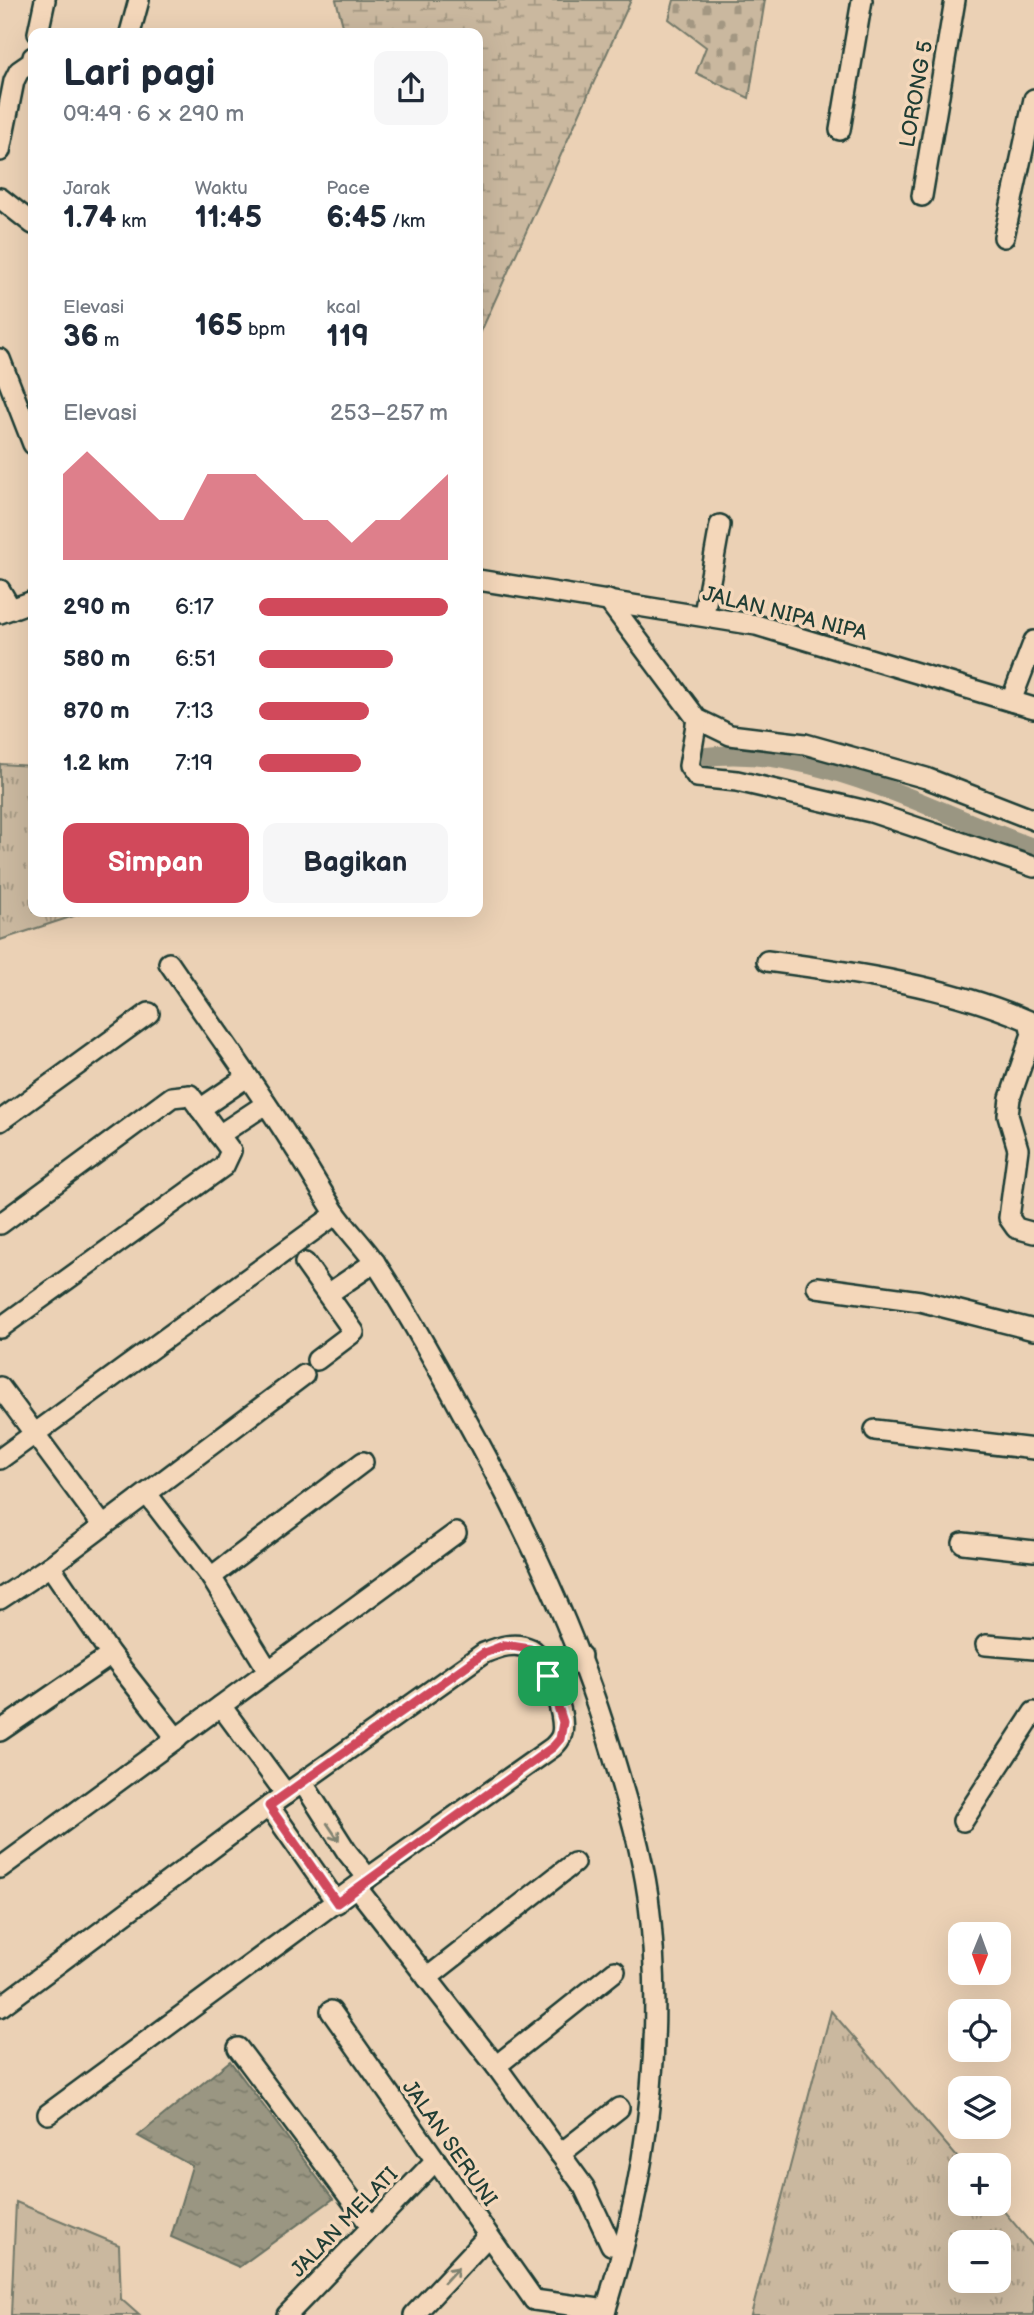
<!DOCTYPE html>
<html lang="id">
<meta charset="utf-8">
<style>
:root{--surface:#fff;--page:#f6f6f7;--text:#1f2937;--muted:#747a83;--accent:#d1495b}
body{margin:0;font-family:"Balsamiq Sans",sans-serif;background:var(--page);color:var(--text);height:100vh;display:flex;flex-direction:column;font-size:26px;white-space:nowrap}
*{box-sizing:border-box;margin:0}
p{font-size:23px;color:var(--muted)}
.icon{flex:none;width:38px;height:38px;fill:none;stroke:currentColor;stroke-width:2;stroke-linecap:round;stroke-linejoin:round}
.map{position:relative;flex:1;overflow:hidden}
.sheet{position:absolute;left:28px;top:28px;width:455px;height:889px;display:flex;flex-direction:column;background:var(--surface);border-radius:14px;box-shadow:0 7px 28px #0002}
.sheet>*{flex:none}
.needle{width:46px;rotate:181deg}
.fabs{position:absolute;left:948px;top:1922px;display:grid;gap:14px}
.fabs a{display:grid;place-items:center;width:63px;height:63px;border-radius:14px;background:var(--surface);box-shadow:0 7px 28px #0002;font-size:35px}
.pin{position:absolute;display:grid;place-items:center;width:60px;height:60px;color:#fff;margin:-30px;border-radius:14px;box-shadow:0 4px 10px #0006}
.round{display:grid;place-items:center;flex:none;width:74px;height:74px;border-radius:14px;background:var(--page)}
.headline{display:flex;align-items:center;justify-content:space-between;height:119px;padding:0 35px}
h1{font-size:38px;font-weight:800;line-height:52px}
.metrics{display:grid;grid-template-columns:repeat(3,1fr);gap:10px;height:119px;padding:7px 35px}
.metrics div{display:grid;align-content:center}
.metrics b{font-size:30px;font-weight:800}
.metrics small{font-size:19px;font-weight:400}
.metrics p{font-size:19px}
.chart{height:196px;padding:14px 35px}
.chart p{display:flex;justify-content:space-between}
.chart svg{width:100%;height:126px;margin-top:7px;fill:var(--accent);opacity:.7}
.action{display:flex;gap:14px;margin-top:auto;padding:14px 35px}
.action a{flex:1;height:80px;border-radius:14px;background:var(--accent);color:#fff;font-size:28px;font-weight:800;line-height:80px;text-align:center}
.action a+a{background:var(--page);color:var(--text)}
ul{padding:0 35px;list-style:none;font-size:23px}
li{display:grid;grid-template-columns:112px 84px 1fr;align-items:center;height:52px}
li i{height:18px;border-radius:9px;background:var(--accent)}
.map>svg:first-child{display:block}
.grass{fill:url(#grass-tufts);stroke:#747a6a;stroke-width:2;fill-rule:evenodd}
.wetland{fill:url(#wetland-marsh);stroke:#747a6a;stroke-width:2}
.cemetery{fill:url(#cemetery-stones);stroke:#747a6a;stroke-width:2}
.water{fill:url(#water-ripples);stroke:#697263;stroke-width:2}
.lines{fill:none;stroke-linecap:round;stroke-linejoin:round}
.canal{stroke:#9a9682;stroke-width:19}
.minor-casing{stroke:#1f3d34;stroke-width:24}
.minor{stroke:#f4d7ba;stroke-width:19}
.oneway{stroke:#7f8270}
.route-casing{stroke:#fff;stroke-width:14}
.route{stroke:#d1495b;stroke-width:9}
.labels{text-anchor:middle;stroke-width:7;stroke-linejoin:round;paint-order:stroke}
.street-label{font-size:21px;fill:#1f3d34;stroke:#f4d7ba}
</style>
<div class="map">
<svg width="1034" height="2315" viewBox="0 0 1034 2315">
<defs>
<pattern id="grass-tufts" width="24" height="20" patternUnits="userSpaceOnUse" patternTransform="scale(1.75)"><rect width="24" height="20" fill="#cab89f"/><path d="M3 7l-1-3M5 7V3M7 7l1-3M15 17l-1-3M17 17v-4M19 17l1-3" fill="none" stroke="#a39782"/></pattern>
<pattern id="wetland-marsh" width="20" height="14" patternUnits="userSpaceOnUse" patternTransform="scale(1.75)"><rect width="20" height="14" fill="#cab89f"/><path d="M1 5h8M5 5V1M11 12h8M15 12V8" fill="none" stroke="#a39782"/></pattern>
<pattern id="cemetery-stones" width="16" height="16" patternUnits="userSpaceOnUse" patternTransform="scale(1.75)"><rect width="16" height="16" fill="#cab89f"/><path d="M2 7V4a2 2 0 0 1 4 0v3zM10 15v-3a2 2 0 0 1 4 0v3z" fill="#a39782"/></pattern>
<pattern id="water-ripples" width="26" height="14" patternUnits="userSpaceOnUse" patternTransform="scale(1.75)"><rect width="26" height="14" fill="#9a9682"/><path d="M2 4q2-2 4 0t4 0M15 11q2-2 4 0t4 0" fill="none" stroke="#7d7c6b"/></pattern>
</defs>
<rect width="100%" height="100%" fill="#ebd1b5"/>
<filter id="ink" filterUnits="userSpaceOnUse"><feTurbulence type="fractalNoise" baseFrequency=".0143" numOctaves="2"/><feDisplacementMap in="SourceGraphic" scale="14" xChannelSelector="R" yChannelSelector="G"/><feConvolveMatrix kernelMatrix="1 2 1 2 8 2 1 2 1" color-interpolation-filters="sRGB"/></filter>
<g filter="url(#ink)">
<g class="grass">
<polygon points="0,764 33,766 33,912 86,912 0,940"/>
<path d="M831,2011L964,2165H961V2203H997L1034,2247V2315H751ZM961,2242H999V2280H961Z"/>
<polygon points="16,2202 119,2245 121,2299 139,2315 11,2315"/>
</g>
<polygon class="wetland" points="336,0 631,0 478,338 478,33 345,33"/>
<polygon class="cemetery" points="674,0 765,0 749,98 696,73 706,47 669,19"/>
<polygon class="water" points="230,2061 333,2199 239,2267 171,2237 192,2166 138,2136"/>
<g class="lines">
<path class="canal" d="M702,757C813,742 932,812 1034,848"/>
<defs>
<g id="minor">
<polyline points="38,33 45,0"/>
<polyline points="130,33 139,0"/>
<polyline points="840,130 862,0"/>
<polyline points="0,151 14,81 19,71 32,62 33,57"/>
<polyline points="922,196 955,0"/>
<polyline points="0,198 33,224"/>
<polyline points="1004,237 1034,99"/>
<polyline points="0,359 33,444"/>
<polyline points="478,580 756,625 1034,708"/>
<polyline points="0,590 11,609"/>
<polyline points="608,600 697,719 730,735 805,744 926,778 1034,820"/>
<polyline points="0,613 33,601"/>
<polyline points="704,614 720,525"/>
<polyline points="1011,701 1034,641"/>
<polyline points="697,719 689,766 697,777 737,781 871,812 1034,867"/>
<path d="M767,961C852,972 949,986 1029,1021L1032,1034L1010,1098L1008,1115L1018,1149L1009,1218L1016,1228L1034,1233"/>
<path d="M169,963C211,1025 256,1085 295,1148C309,1169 321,1191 334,1211C347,1230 363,1245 376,1264C407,1311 435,1362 462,1412C523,1522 576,1631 612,1752C626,1799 641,1847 648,1896C666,2037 647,2180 604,2315"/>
<polyline points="200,1109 247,1077"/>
<polyline points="0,1121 149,1013"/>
<polyline points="219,1135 266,1104"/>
<polyline points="0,1224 172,1097 190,1095 231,1151 224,1166 0,1328"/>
<polyline points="305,1263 354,1332 317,1360"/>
<polyline points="817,1287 920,1301 1034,1330"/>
<polyline points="328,1294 375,1262"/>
<polyline points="0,1387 103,1526"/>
<polyline points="875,1430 1034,1449"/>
<polyline points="0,1459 336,1214"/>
<polyline points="147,1494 211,1577 268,1670"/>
<polyline points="963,1543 1034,1551"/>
<polyline points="50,1566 111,1655 177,1739"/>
<polyline points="211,1577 363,1462"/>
<polyline points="0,1599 50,1566 304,1375"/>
<polyline points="986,1645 1034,1649"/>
<polyline points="548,1676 581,1656"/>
<polyline points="221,1706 286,1794"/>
<polyline points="0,1731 111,1655"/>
<polyline points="303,1783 347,1852 368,1878"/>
<polyline points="269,1806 337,1903"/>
<polyline points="963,1821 1034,1712"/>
<polyline points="0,1868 456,1533"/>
<polyline points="357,1888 496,2066 584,2187 611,2245"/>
<polyline points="427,1978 574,1863"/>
<path d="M0,2007L269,1806L484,1653C499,1647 515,1641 531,1649C547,1658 566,1716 562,1733C561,1739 557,1743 553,1747L368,1878L48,2114"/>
<polyline points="331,2011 534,2300"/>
<polyline points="238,2048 371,2226"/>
<polyline points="496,2066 615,1971"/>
<polyline points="560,2154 619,2108"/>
<polyline points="534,2300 606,2310"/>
<polyline points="287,2315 435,2161"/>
<polyline points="414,2315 488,2236"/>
</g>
</defs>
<use href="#minor" class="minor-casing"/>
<use href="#minor" class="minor"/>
</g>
<defs><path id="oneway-shaft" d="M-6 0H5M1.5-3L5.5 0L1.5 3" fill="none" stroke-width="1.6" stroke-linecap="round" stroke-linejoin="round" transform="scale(1.75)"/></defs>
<g class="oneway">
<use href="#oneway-shaft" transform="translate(333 1832) rotate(56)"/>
<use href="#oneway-shaft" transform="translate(451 2275) rotate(-47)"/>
</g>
</g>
<g class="lines" filter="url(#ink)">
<defs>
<polygon id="route" points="505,1645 530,1649 538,1656 548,1676 563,1722 560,1739 553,1747 337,1903 269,1806 484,1653"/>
</defs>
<use href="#route" class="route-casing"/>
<use href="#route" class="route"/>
</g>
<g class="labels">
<g class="street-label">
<text transform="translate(916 94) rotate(-80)" y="7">LORONG 5</text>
<text transform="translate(785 613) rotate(14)" y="7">JALAN NIPA NIPA</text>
<text transform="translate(450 2143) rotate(55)" y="7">JALAN SERUNI</text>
<text transform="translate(344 2222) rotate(-46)" y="7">JALAN MELATI</text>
</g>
</g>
</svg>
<div class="fabs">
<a><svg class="needle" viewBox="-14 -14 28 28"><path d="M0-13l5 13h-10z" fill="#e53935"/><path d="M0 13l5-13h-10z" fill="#747a83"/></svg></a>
<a><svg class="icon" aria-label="locate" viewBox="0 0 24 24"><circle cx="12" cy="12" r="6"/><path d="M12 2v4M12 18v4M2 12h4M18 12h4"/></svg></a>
<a><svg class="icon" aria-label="layers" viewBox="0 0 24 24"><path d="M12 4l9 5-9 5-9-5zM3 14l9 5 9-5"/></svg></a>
<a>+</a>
<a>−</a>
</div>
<div class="pin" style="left:548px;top:1676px;background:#1e9e55"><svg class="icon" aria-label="arrive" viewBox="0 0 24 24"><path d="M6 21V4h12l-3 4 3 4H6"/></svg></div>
<section class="sheet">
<div class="headline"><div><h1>Lari pagi</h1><p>09:49 · 6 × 290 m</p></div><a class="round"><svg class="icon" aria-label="share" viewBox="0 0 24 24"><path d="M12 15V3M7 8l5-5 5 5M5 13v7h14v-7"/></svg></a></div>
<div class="metrics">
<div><p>Jarak</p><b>1.74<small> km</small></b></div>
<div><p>Waktu</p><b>11:45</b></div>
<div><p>Pace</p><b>6:45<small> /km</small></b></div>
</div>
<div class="metrics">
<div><p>Elevasi</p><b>36<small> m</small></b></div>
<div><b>165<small> bpm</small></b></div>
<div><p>kcal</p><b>119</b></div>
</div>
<div class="chart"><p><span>Elevasi</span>253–257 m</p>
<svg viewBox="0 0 160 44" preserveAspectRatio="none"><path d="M0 44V14L10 6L20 14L30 22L40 30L50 30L60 14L70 14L80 14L90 22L100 30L110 30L120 38L130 30L140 30L150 22L160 14V44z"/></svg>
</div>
<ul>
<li><b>290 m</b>6:17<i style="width:100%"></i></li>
<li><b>580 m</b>6:51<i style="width:71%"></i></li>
<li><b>870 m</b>7:13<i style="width:58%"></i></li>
<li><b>1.2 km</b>7:19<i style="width:54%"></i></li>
</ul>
<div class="action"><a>Simpan</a><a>Bagikan</a></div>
</section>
</div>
